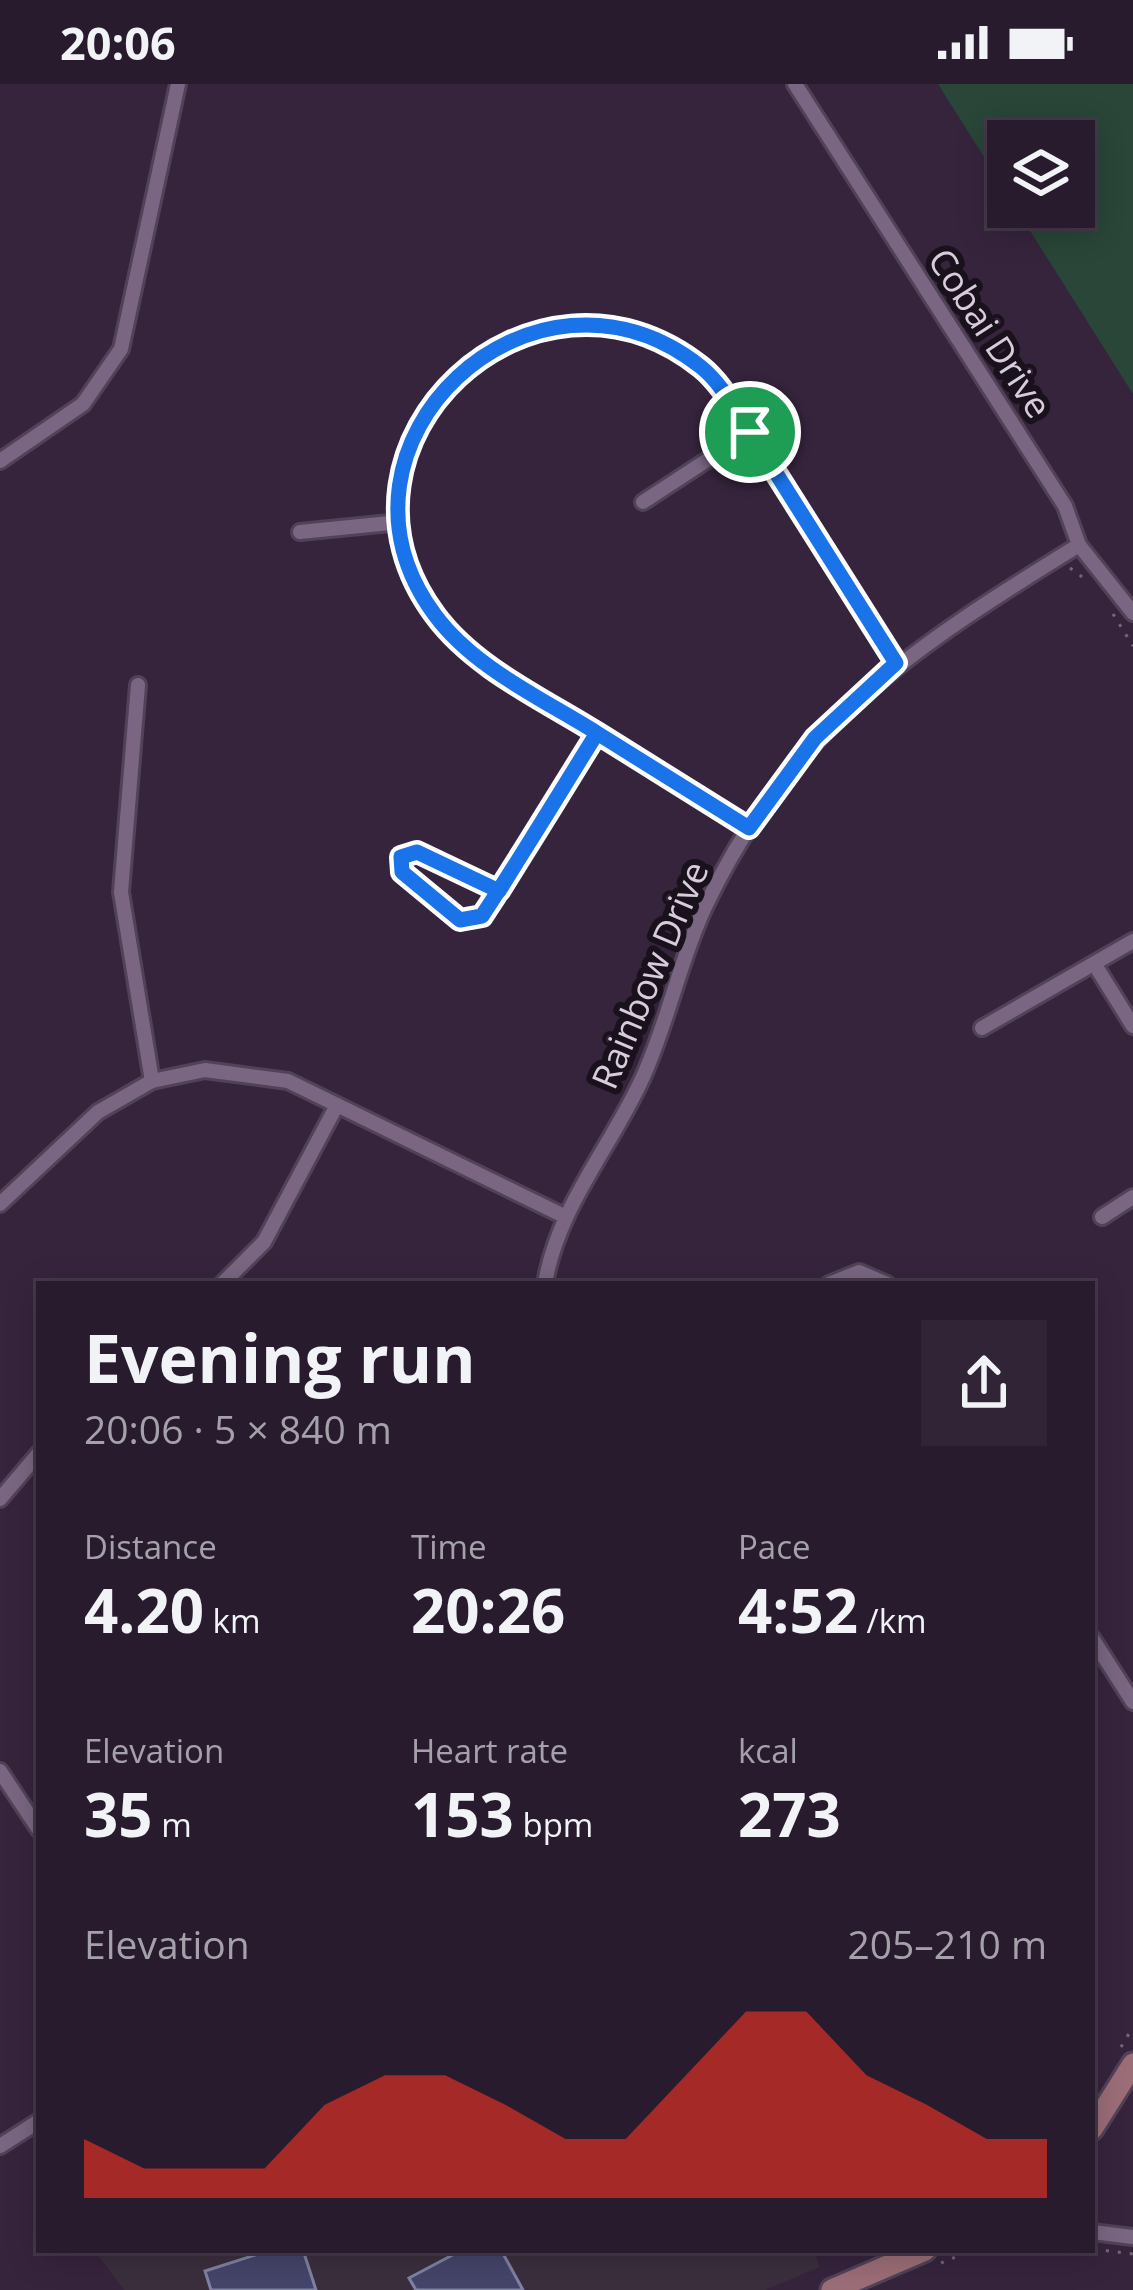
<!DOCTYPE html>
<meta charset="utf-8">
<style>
:root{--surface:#281b2e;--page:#302436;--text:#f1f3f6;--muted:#a5a1aa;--line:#44394a;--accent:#d93025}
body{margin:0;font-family:"Open Sans",sans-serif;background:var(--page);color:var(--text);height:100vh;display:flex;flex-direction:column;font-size:45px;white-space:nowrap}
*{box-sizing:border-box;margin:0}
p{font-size:39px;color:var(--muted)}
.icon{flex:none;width:66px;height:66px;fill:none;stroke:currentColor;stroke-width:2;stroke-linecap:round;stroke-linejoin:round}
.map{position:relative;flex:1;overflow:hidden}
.drawer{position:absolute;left:36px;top:1197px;width:1059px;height:972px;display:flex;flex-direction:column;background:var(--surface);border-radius:0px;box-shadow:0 6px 30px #0003,0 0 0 3px var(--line)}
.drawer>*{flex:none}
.tools{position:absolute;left:987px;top:36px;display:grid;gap:24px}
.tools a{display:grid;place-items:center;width:108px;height:108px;border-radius:0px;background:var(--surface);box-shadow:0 6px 30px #0003,0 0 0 3px var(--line);font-size:60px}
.pin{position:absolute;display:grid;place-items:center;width:102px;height:102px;color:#fff;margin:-51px;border:6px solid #fff;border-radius:50%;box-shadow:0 3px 12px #0007}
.round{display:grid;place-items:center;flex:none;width:126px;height:126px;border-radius:0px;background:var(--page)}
.headline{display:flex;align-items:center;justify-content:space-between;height:204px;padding:0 48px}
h1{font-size:66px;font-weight:700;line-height:90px}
.metrics{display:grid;grid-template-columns:repeat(3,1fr);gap:18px;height:204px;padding:12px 48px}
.metrics div{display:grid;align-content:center}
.metrics b{font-size:60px;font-weight:700}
.metrics small{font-size:33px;font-weight:400}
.metrics p{font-size:33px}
.chart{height:336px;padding:24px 48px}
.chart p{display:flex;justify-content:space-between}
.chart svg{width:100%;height:216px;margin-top:12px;fill:var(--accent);opacity:.7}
.status{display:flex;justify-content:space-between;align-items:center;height:84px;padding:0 60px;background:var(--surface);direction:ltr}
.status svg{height:33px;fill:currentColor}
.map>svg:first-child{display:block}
.education{fill:#3b2f3d}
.green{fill:#294638}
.building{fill:#44456a;stroke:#8082a3;stroke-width:3}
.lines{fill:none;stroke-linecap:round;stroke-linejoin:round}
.street-casing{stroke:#514257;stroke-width:20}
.secondary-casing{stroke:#514257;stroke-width:27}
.path{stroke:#75667b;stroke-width:3;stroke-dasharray:3 9;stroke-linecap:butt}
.street{stroke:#7a6682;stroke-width:14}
.secondary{stroke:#9b6d77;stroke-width:21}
.route-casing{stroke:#fff;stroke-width:24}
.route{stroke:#1a73e8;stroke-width:15}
.labels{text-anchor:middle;stroke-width:12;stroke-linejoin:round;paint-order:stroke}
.street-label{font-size:36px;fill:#d8ccdc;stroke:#19111c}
</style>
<div class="status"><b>20:06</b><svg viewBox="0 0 49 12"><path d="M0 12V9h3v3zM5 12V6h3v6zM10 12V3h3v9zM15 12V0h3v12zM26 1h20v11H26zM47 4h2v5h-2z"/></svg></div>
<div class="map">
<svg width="1133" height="2206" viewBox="0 0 1133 2206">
<rect width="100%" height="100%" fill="#36243d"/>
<polygon class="education" points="94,2166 813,2166 820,2183 765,2206 124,2206"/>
<polygon class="green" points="938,0 1133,0 1133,310 1015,123 1074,123 1074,57 1008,57 1008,111"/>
<g class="building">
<polygon points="271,2166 303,2166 316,2206 211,2206 205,2187"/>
<polygon points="462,2166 501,2166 523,2206 416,2206 409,2194"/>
</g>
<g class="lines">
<defs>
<g id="street">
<polyline points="795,0 1065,422 1079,461 1133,529"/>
<polyline points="0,377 83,320 121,265 178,0"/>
<polyline points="643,418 750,348"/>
<polyline points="300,448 400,438"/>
<polyline points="138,601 121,808 152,997"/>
<path d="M749,744C684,704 620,663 556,623C515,597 470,574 439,537C293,359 560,129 720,303L896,579"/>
<polyline points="499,807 417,768 399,776 402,788 460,836 479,835 597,649"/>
<polyline points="1095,881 1133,942"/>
<polyline points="982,944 1133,857"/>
<polyline points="0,1120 98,1028 152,997 205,986 288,997 566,1133"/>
<polyline points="1102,1133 1133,1113"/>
<polyline points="222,1200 264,1158 337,1021"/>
<path d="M545,1200C557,1124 611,1063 642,995C668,939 679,878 705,823C791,642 915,562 1079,461"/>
<polyline points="829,1200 859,1188 887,1200"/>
<polyline points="0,1415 39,1369"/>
<polyline points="1092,1554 1133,1618"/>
<polyline points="0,1687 39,1746"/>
<polyline points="0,2062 39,2037"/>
<polyline points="1092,2148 1133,2153"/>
</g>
<g id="secondary">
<polyline points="1092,2045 1133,1980"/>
<polyline points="832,2206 925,2166"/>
</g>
</defs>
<use href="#street" class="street-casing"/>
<use href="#secondary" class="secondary-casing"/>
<g class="path">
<polyline points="1070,484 1085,495"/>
<polyline points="1113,530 1133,562"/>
<polyline points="1121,1963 1133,1943"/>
<polyline points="1094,2165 1133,2170"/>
<polyline points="941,2179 973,2166"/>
</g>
<use href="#street" class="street"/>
<use href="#secondary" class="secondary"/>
</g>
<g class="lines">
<defs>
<path id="route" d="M750,348L896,579L815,654L749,744L597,649L499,807L417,768L401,773L402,788L460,836L482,832C522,772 559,710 597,649C543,615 474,584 435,531C308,360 534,150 701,283C722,300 735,326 750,348"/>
</defs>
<use href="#route" class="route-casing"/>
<use href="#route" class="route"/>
</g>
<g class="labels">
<g class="street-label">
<text transform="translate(990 249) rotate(57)" y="13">Cobai Drive</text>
<text transform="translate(650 891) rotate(-67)" y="13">Rainbow Drive</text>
</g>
</g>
</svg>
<div class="tools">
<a><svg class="icon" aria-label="layers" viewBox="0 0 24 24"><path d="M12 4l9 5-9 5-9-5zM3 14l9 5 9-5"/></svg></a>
</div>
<div class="pin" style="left:750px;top:348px;background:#1e9e55"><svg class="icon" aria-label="arrive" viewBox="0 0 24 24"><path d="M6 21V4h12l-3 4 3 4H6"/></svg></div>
<section class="drawer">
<div class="headline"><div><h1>Evening run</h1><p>20:06 · 5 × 840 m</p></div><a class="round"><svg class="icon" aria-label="share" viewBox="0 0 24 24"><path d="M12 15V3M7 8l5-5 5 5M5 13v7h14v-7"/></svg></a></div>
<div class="metrics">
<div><p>Distance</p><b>4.20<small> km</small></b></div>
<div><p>Time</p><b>20:26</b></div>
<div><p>Pace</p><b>4:52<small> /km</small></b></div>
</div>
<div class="metrics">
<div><p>Elevation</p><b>35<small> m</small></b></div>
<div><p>Heart rate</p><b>153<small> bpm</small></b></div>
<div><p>kcal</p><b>273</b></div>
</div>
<div class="chart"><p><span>Elevation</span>205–210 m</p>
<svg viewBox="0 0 160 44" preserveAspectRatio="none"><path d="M0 44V32L10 38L20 38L30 38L40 25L50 19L60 19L70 25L80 32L90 32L100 19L110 6L120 6L130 19L140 25L150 32L160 32V44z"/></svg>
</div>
</section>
</div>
